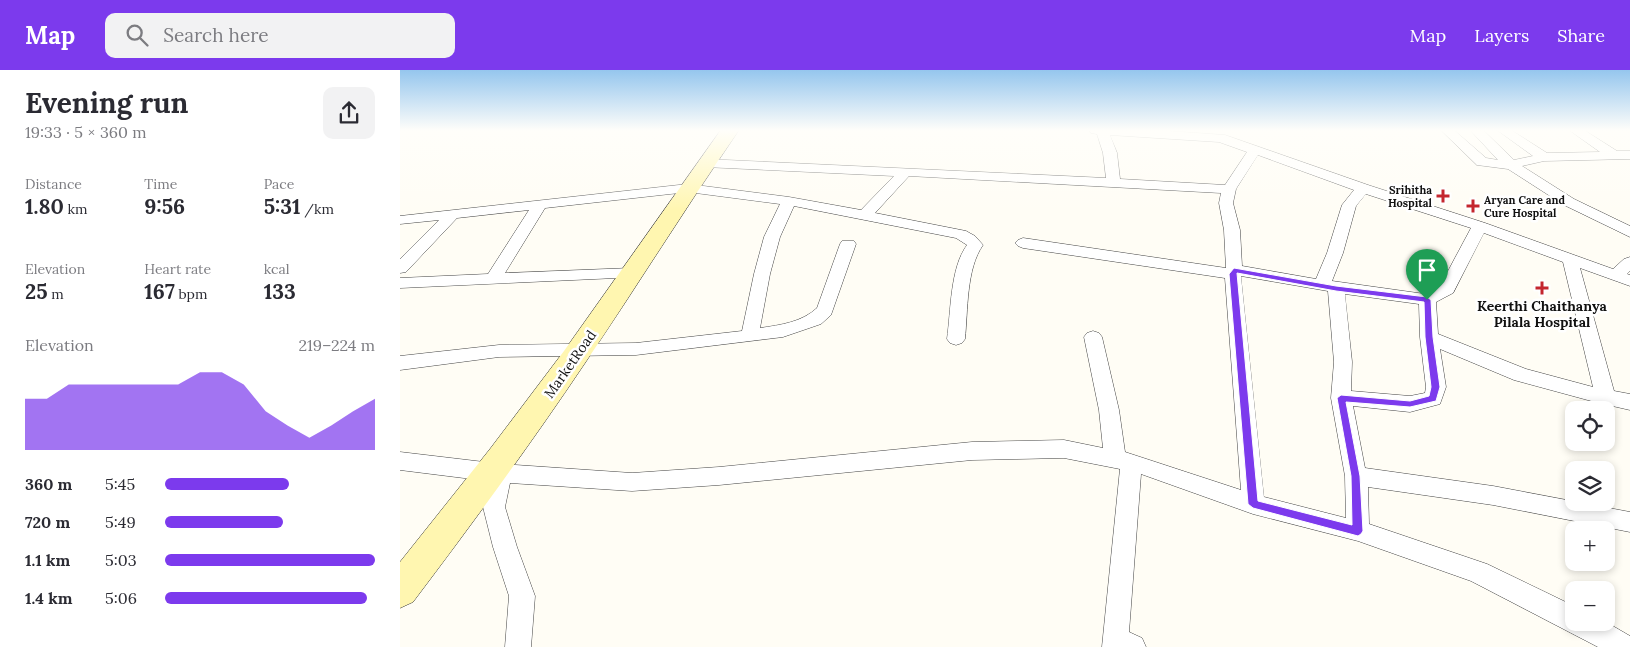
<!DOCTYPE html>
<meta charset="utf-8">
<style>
:root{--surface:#fff;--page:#f2f2f3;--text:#2b2b33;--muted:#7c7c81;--accent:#7c3aed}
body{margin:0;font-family:Lora,serif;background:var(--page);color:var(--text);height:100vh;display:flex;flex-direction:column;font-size:19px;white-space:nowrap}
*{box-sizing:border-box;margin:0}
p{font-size:16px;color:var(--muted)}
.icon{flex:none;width:28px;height:28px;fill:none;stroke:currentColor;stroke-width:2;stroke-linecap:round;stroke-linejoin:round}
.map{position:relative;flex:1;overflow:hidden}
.drawer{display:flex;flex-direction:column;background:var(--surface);width:400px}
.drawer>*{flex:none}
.tools{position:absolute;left:1165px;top:331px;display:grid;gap:10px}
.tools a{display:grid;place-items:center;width:50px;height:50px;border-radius:10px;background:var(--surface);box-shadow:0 2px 8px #0003;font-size:25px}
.pin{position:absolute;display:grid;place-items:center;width:42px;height:42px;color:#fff;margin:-51px -21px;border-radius:50% 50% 50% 0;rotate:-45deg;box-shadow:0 0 5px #0007}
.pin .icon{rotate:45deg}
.round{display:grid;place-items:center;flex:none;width:52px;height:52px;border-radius:10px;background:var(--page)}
.summary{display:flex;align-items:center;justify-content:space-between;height:85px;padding:0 25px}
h1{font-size:28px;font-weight:700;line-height:38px}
.stats{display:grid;grid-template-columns:repeat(3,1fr);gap:8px;height:85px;padding:5px 25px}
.stats div{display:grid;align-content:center}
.stats b{font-size:21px;font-weight:700}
.stats small{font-size:14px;font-weight:400}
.stats p{font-size:14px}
.chart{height:140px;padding:10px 25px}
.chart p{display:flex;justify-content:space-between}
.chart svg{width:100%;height:90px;margin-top:5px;fill:var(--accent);opacity:.7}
ul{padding:0 25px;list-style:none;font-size:16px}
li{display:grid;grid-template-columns:80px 60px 1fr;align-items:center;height:38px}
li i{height:12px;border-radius:6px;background:var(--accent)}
header{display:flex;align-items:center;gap:30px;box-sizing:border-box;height:70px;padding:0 25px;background:var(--accent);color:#fff}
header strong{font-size:24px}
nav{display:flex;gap:28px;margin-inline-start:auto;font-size:18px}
.search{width:350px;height:45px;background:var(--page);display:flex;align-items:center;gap:12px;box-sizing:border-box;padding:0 18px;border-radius:10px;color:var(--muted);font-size:19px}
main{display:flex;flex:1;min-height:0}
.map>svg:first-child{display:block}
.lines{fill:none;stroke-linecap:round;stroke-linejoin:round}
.street-casing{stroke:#444;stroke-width:1}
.secondary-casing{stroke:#333;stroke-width:1}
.street{fill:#fff;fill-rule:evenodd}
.secondary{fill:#fff6b0;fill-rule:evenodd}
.route{fill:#7c3aed;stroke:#fff;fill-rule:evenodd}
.poi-dot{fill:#c4262e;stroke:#fff;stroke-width:2}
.labels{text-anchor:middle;stroke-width:5;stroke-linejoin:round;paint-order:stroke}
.far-poi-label{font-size:11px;font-weight:bold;fill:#111;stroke:#fff;text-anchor:end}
.poi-label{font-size:14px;font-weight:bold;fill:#111;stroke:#fff}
.street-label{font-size:14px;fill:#111;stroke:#fff}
</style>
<header>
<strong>Map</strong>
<div class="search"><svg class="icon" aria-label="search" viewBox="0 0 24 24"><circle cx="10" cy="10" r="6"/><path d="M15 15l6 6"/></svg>Search here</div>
<nav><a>Map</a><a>Layers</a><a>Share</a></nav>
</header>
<main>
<section class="drawer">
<div class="summary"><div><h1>Evening run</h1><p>19:33 · 5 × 360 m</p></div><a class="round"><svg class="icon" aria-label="share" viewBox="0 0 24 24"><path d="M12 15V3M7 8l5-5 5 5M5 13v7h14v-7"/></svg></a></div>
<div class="stats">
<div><p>Distance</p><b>1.80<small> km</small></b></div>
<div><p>Time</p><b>9:56</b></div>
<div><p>Pace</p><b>5:31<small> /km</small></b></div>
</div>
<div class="stats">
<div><p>Elevation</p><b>25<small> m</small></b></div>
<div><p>Heart rate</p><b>167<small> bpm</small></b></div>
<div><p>kcal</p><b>133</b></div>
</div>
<div class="chart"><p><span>Elevation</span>219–224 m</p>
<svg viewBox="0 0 160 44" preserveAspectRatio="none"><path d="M0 44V19L10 19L20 12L30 12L40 12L50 12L60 12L70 12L80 6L90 6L100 12L110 25L120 32L130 38L140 32L150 25L160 19V44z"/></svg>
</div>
<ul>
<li><b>360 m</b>5:45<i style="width:59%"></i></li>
<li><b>720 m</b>5:49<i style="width:56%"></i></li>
<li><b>1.1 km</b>5:03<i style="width:100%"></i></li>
<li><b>1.4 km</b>5:06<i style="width:96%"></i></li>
</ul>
</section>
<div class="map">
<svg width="1230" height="577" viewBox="0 0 1230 577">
<rect width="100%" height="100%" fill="#fffdf5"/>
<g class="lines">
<defs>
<g id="street">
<path d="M689,60H754L825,65L968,115L1085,153L1213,199L1224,189L1230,187V201L1227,204L1230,205V216L1180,198L1214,321L1230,324V340L1195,332L1114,310L1040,279L1046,317L1040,334L1010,342L953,336L965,398L1093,416L1230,442V462L1093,435L968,417L969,454L1087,494L1174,536V552H1206L1230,566V577H1198L1071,511L958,471L853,444L741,404L729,562L742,568L746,577H702L720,399L664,388L572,390L319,415L232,421L110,413L105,437L117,477L135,526L131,577H105L109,526L93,477L83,437L88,411L0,400V382L101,394L232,403L319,397L572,372L664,370L703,378L699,340L684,267L687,263L693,261L699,263L702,267L719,340L725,382L841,420L825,208L623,178L618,176L615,173L618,170L623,168L826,198L824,160L819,133L821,123L509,106L475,143L566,161L575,166L583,175C566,199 568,241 565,269L562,273L556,275L550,273L547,269C551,241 550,198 567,175L556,168L394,136L380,167L370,204L360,258C381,255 402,252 417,238L440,174L442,171H454L456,174L431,245L421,254L383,267L236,285L99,287L0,300V286L99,275L236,273L342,261L354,204L364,167L380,134L288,122L145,138L105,203L232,198L238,199L240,203L238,207L0,218V208L88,204L129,140L57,148L6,202L0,203V189L39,150L0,154V146L288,114L389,127L461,140L494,106L305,97L298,93L305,89L706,108L703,83L697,64L691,63ZM710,65L819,72L847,82L825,115L720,109L717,83ZM858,85L954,120L942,135L927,183L916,209L842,196L840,160L833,133L836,119ZM966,124L1071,158L1040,216L1025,224L932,211L943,183L956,136ZM1084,163L1163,192L1193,317L1126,299L1038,264L1036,232L1053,223ZM841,206L928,221L934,292L931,328L945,406L946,448L864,427ZM945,224L1019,234L1020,267L1026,317L1025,323L1010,326L951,321L952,292Z"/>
<polygon points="1041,60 1054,60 1086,88 1098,90 1070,60 1083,60 1114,90 1133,86 1097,60 1111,60 1147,83 1200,82 1169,60 1184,60 1217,81 1230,81 1230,89 1144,91 1122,96 1174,129 1230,156 1230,167 1164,135 1108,99 1077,95"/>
</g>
<path id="secondary" d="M321,60H339C286,137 237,216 185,293C130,375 72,454 13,532L0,538V492L90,379L164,281Z"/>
</defs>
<use href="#street" class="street-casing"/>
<use href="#secondary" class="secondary-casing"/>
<use href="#street" class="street"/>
<use href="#secondary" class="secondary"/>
</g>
<linearGradient id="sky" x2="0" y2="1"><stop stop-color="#95c6ee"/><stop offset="0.43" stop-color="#fffefa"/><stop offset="1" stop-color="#fffefa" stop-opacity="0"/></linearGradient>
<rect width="1230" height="141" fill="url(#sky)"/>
<path class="route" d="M834,198L936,216L1027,227L1031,230L1033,267L1040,317L1036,331L1010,337L946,332L960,406L963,461L961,464L958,466L853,438L848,434L829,204ZM837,203L936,221L1024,232L1025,267L1031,317L1029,326L1010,331L941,325L937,328L951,406L952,455L858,431Z"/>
<g class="poi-dot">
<path d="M1040.5 118.5h5v5h5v5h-5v5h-5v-5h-5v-5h5z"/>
<path d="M1070.5 128.5h5v5h5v5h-5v5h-5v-5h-5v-5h5z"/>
<path d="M1139.5 210.5h5v5h5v5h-5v5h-5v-5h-5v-5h5z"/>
</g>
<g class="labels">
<g class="far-poi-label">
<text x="1032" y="124">Srihitha<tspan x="1032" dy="13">Hospital</tspan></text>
<text x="1084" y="134" text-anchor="start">Aryan Care and<tspan x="1084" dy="13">Cure Hospital</tspan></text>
</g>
<g class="poi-label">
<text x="1142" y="241">Keerthi Chaithanya<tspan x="1142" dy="16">Pilala Hospital</tspan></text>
</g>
<g class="street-label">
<text transform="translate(170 294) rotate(-55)" y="5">MarketRoad</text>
</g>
</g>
</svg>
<div class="tools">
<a><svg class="icon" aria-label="locate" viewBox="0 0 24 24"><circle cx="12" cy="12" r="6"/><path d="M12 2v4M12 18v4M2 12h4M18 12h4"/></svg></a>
<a><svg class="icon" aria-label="layers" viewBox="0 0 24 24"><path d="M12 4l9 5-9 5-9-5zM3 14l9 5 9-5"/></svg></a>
<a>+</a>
<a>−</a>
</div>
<div class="pin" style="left:1027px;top:230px;background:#1e9e55"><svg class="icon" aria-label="arrive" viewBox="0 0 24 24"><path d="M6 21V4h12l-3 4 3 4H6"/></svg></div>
</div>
</main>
